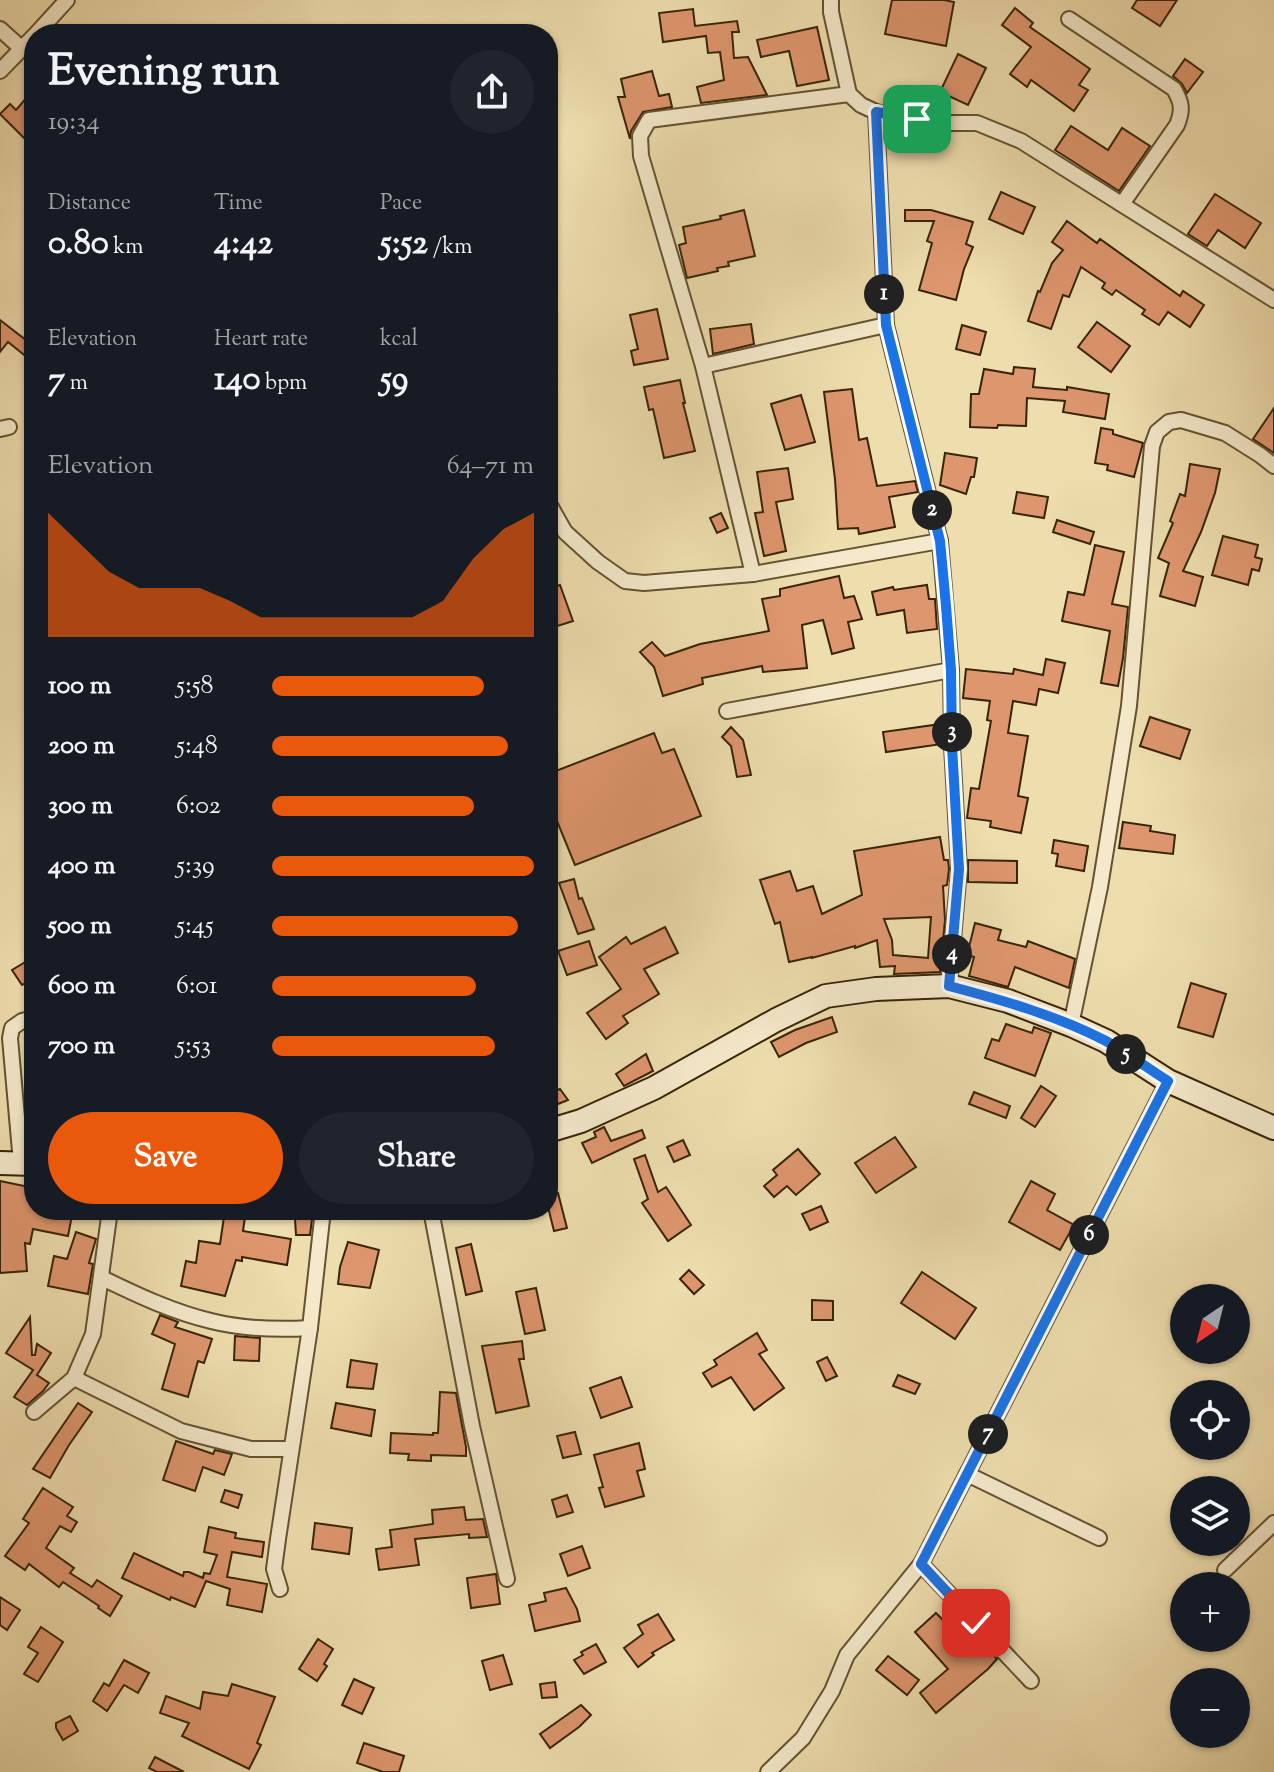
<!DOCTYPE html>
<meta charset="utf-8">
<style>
:root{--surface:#171b24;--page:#20242c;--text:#f1f3f6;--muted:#9ea1a6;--accent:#ea580c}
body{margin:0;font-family:"Sorts Mill Goudy",serif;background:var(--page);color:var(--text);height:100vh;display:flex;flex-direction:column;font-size:30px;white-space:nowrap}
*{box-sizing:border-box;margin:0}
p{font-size:26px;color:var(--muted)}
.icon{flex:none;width:44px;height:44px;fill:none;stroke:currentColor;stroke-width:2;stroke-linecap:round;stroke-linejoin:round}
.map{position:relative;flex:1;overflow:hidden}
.details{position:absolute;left:24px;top:24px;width:534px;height:1196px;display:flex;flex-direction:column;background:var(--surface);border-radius:32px;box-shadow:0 2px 6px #0004}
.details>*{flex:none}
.needle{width:52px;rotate:215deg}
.tools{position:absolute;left:1170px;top:1284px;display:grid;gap:16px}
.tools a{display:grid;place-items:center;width:80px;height:80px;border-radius:50%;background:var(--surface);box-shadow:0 2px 6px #0004;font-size:40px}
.pin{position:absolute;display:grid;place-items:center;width:68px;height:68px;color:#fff;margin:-34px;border-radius:16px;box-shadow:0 4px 12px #0006}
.km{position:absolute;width:40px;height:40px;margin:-20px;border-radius:50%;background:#222;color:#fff;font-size:22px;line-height:40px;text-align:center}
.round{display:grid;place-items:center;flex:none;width:84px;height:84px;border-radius:42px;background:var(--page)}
.headline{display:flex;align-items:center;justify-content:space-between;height:136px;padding:0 24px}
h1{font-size:44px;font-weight:700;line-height:60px}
.metrics{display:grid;grid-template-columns:repeat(3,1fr);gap:12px;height:136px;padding:8px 24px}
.metrics div{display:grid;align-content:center}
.metrics b{font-size:34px;font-weight:700}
.metrics small{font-size:22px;font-weight:400}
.metrics p{font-size:22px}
.chart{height:224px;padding:16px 24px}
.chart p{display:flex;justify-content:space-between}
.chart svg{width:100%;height:144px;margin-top:8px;fill:var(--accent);opacity:.7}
.cta{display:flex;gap:16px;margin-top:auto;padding:16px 24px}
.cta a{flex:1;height:92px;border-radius:48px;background:var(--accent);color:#fff;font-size:32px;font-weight:700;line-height:92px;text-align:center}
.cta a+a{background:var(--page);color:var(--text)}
ul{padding:0 24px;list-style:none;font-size:26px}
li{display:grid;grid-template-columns:128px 96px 1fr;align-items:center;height:60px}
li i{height:20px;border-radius:10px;background:var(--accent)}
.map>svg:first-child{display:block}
.building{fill:#de966e;stroke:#372407;stroke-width:2;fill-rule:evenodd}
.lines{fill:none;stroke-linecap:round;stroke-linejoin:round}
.street-casing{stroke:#655230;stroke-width:18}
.secondary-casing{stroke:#372407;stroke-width:26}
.street{stroke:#f4e9ca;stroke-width:14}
.secondary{stroke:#f4e9ca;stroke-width:22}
.route-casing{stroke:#fff;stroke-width:16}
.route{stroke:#1a73e8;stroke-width:10}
</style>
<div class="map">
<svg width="1274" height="1772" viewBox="0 0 1274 1772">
<rect width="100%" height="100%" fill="#eeddad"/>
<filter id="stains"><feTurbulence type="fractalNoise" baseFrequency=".0025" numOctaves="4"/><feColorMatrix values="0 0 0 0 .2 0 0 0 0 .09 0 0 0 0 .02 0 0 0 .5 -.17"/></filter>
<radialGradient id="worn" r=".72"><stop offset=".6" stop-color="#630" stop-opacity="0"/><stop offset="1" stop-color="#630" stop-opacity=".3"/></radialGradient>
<g class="building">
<polygon points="892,0 944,0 954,2 946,46 885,34"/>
<polygon points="1137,0 1177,0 1160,26 1132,8"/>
<polygon points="1015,8 1033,23 1030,27 1090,69 1079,85 1088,90 1074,111 1031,80 1027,87 1010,74 1031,47 1002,25"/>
<polygon points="693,9 695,26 737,21 739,32 732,32 734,58 748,57 767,95 701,103 697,87 724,80 720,52 708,53 706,36 663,42 659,13"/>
<polygon points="817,27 829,80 797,86 789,51 761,57 757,40"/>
<polygon points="958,54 986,68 968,105 940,92"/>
<polygon points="1185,59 1203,72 1187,93 1182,84 1173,76"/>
<polygon points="652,71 659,96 669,94 672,107 643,112 631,131 630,139 618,97 625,97 621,79"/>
<polygon points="28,96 34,102 34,135 28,142 0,114 10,104 16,110"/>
<polygon points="1071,126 1108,150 1122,128 1150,146 1119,191 1055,150"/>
<polygon points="1001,192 1035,207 1023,234 989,219"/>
<polygon points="1215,194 1261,223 1245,248 1218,230 1207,246 1188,234"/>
<polygon points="744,210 755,256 728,262 729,266 717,268 718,271 687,278 679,245 686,243 683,227 721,219 720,216"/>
<polygon points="905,210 931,210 973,222 966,244 973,247 964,269 956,300 919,290 932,243 927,241 934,221 905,221"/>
<polygon points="1067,221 1097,243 1100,239 1180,296 1183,291 1204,305 1190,327 1168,312 1159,325 1142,314 1145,310 1116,290 1112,295 1102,288 1105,283 1081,267 1069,297 1063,295 1051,329 1028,321 1038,291 1040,292 1052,263 1063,250 1052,242"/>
<polygon points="657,309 668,359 634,365 631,351 638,349 630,315"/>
<polygon points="0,320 26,340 34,330 34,363 8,342 0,352"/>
<polygon points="1097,322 1130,346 1111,372 1078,347"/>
<polygon points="751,324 754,344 713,354 710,329"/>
<polygon points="962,325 986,332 980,355 956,349"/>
<polygon points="1014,367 1035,369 1033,387 1067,390 1067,387 1109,394 1105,419 1063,412 1065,401 1027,398 1026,426 998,425 997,428 970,427 971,394 979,394 984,369 1013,374"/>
<polygon points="680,380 685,403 683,403 695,451 664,458 653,409 649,410 644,387"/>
<polygon points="852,389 859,440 867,438 877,486 915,481 918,492 889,497 895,527 859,534 858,528 838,529 835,479 824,392"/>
<polygon points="801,395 815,442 785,450 771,404"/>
<polygon points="1274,408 1274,453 1253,439"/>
<polygon points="1101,428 1113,430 1113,434 1143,443 1134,477 1107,470 1108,465 1095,463"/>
<polygon points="945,453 977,458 974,477 971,477 966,494 940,485"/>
<polygon points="1190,464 1220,469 1215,493 1201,532 1183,571 1203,577 1195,606 1160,596 1169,563 1158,558 1173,523 1170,521 1180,494 1185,496"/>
<polygon points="788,468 793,499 776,502 786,551 764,556 755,513 763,512 757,472"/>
<polygon points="1017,492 1048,497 1044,518 1013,513"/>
<polygon points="721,513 728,528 717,533 710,518"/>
<polygon points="1057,520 1094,532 1090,544 1053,532"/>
<polygon points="1223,536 1258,545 1255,557 1262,559 1259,571 1252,569 1248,585 1212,575"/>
<polygon points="1095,545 1124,552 1112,604 1128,607 1123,658 1118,686 1101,683 1110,631 1062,621 1068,592 1084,595"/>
<polygon points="839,576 844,598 854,596 862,619 848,622 854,648 832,654 823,620 802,625 807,668 763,672 762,666 702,678 703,684 663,696 654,667 640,652 652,642 665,656 700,644 769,631 762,599 780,596 780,589"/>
<polygon points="560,585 573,621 548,629 548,589"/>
<polygon points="927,585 929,599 935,599 937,629 907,633 904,610 877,615 872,592 893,587 894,590"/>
<polygon points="1046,659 1065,663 1058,693 1039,689 1036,705 1013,701 1008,733 1028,736 1018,796 1028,798 1021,833 990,827 991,821 967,818 971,788 979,789 991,721 987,720 990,701 963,698 966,669 1013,674 1014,669 1043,675"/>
<polygon points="1150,717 1190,730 1180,759 1140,746"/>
<polygon points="941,724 942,744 886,752 883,732"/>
<polygon points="731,727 743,740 751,775 737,777 731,746 722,737"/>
<polygon points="654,733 662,753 674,749 701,816 575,865 557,821 548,825 548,774"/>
<polygon points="1123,822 1151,826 1150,831 1175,835 1173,854 1119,848"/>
<path d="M940,837L944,860H948L949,869L947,885L943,886L945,920L940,972L894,974L895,966L880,967L877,940L855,948V946L812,958V957L789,962L780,922L775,924L760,880L790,871L797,891L813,886L822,914L862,895L854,851ZM931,917L928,958L893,955L892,940L884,919Z"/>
<polygon points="1054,840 1088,846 1084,871 1056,866 1058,854 1052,853"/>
<polygon points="968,860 1017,861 1017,883 968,882"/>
<polygon points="574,879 579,899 582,898 594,929 578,934 559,883"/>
<polygon points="975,923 1001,930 998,940 1026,947 1028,941 1075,959 1069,988 1015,967 1008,987 969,976 974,957 967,955"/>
<polygon points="665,927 678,953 644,969 659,994 623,1016 628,1023 606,1039 587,1013 621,989 599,957 626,937 631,944"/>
<polygon points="589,941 597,965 567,975 558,951"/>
<polygon points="27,961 34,972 34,978 22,985 12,970"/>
<polygon points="1191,983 1226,994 1213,1037 1178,1027"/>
<polygon points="832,1017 837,1032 806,1043 779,1057 771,1042 795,1030"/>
<polygon points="1006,1024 1032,1033 1034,1027 1051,1033 1035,1076 985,1058 992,1039 999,1041"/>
<polygon points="646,1054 653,1071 624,1086 616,1074"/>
<polygon points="1041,1086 1056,1096 1035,1127 1021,1118"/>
<polygon points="560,1089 568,1100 548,1108 548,1094"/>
<polygon points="974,1092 1010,1106 1006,1118 969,1104"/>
<polygon points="604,1127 611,1141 642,1130 645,1138 592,1163 582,1143 596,1137 594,1132"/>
<polygon points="895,1137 916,1167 876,1193 855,1163"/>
<polygon points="683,1140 690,1155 674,1162 667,1147"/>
<polygon points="798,1149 820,1174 796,1195 787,1186 774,1197 764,1186 777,1175 773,1170"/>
<polygon points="645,1155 658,1192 666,1187 691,1225 668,1241 642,1203 648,1199 634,1159"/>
<polygon points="0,1181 34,1188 34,1210 73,1210 68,1236 33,1229 30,1244 25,1243 27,1271 0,1273"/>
<polygon points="1031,1181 1055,1194 1047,1210 1074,1225 1060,1250 1009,1222"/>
<polygon points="558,1193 567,1228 554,1231 548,1207 548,1195"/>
<polygon points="821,1206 828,1222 810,1230 802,1214"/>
<polygon points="225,1210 246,1210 243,1231 291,1239 287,1265 242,1257 242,1261 236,1260 225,1296 181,1286 186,1261 196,1263 199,1241 220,1244"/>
<polygon points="295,1219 312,1219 310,1235 296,1235"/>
<polygon points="76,1232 96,1239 89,1263 93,1264 88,1294 48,1286 54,1256 67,1259"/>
<polygon points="348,1242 379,1250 370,1288 338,1284 340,1267"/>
<polygon points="471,1244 482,1291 466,1295 456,1248"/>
<polygon points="689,1270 704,1285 694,1294 680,1279"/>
<polygon points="922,1272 976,1308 955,1339 901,1303"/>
<polygon points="536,1288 545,1330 525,1334 516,1292"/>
<polygon points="812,1300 833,1301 833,1320 812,1320"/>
<polygon points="160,1315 178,1322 175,1327 212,1339 204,1363 198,1361 188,1397 162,1389 175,1344 152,1334"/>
<polygon points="30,1317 32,1355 35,1355 37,1344 51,1353 37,1375 49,1383 43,1391 27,1405 14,1397 33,1370 6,1353"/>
<polygon points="757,1333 767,1350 759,1354 784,1388 754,1410 731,1377 712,1387 703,1373 717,1365 714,1360"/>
<polygon points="235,1336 260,1338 259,1361 234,1360"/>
<polygon points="522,1341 524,1359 519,1359 529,1406 496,1413 482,1346"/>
<polygon points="827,1357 837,1376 826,1381 817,1362"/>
<polygon points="351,1360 377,1364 373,1389 347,1387"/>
<polygon points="898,1375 920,1384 915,1394 893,1386"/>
<polygon points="621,1377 632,1407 601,1418 590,1388"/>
<polygon points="440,1392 456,1393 466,1447 466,1456 431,1455 431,1461 408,1460 409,1454 390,1453 391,1433 433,1435 433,1433 438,1433"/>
<polygon points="78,1403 92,1412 69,1445 50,1478 33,1469"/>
<polygon points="336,1403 375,1410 371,1436 331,1428"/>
<polygon points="575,1432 581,1454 563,1458 557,1436"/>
<polygon points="176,1441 213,1454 215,1450 232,1454 224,1475 203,1467 195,1491 163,1480"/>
<polygon points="639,1443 645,1469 637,1471 644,1496 605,1507 599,1488 603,1487 594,1455"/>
<polygon points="43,1488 73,1507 67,1516 77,1522 71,1532 60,1526 46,1548 74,1568 70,1573 92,1587 97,1580 122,1596 110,1616 98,1608 99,1606 63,1582 59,1587 29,1564 25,1570 5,1556 29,1523 23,1519"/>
<polygon points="225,1490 242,1495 238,1508 221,1502"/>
<polygon points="567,1495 573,1512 557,1517 552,1500"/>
<polygon points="464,1507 466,1520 483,1519 487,1537 469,1538 469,1534 415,1539 419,1565 379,1570 376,1549 392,1547 390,1530 433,1524 432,1510"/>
<polygon points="315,1523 352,1528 349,1554 312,1549"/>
<polygon points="209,1527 236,1533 235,1538 264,1542 262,1557 232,1552 227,1577 267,1584 262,1612 227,1605 230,1589 206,1581 195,1607 171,1597 170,1600 122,1578 134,1553 183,1576 184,1572 189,1572 203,1578 204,1573 210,1574 217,1555 204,1552"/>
<polygon points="582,1546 590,1568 568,1576 560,1554"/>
<polygon points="496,1574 500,1604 471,1608 467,1578"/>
<polygon points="566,1588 577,1609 580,1621 535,1631 529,1605 546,1601 544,1593"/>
<polygon points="0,1597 20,1610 7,1630 0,1625"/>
<polygon points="936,1613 945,1622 948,1619 975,1648 980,1642 997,1659 988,1669 936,1713 920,1693 948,1669 915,1632"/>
<polygon points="658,1614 674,1640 652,1653 654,1655 638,1667 624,1648 643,1634 638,1625"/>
<polygon points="41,1627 63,1642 38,1682 24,1674 38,1653 28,1647"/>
<polygon points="318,1639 333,1649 324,1664 327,1666 317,1681 299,1669"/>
<polygon points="596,1644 606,1662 584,1674 574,1660 583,1655 581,1652"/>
<polygon points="503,1655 512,1684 490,1690 482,1661"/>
<polygon points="888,1656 919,1680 907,1695 876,1670"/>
<polygon points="124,1660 149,1673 138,1693 124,1685 107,1711 93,1701 104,1683 109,1686"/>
<polygon points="354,1679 374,1688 362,1714 342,1705"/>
<polygon points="555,1682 557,1697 542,1698 540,1684"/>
<polygon points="232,1684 275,1697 257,1743 261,1745 249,1769 182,1736 189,1723 160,1713 166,1696 200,1709 203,1692 228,1696"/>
<polygon points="581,1705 591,1715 579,1727 550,1748 540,1734"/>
<polygon points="70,1716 78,1731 63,1740 56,1728 56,1723"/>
<polygon points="364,1743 404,1756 399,1772 383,1772 357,1763"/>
<polygon points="155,1757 184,1772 157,1772 149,1768"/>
</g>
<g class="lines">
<defs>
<g id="street">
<polyline points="831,0 831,12 849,94 861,105 876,112 939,123 977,123 1021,141 1274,300"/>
<path d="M1069,19L1174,89C1182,103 1183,110 1177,125L1122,204"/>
<polyline points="0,29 21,48"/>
<polyline points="36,34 67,0"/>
<polyline points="0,71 34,36"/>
<polyline points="876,112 886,325 940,541 951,670 952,746 959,869 949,986"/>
<polyline points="703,366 886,325"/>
<polyline points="0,429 9,427"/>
<polyline points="548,502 565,532 598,562 625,581 644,583 753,574 940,541"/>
<polyline points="753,574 703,366 641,156 640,136 649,120 849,94"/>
<polyline points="727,711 951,670"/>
<polyline points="1071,1025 1100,887 1129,706 1152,446 1157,432 1169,422 1181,420 1225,433 1260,455 1274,466"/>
<polyline points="21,1163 10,1038 12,1028 22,1021 34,1018"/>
<polyline points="431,1210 472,1426 507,1579"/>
<path d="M102,1278C137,1295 173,1312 211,1321C243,1329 277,1330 310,1328"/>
<polyline points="74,1378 181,1431 251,1449 291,1449"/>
<polyline points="34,1412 74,1378 93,1334 110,1210"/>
<polyline points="967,1474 1099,1538"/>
<polyline points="921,1564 1031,1681"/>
<polyline points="1225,1570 1274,1523"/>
<polyline points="280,1589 274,1569 278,1539 310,1328 323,1210"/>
<polyline points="768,1772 803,1738 832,1691 847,1655 921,1564 1168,1081"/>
</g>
<g id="secondary">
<polyline points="548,1131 581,1121 654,1088 776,1020 826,996 876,989 949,986 1008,1001 1071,1025 1106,1041 1168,1081 1274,1128"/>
<polyline points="0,1163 34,1164"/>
</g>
</defs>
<use href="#street" class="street-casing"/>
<use href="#secondary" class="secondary-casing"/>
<use href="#street" class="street"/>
<use href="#secondary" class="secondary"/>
</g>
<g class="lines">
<defs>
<path id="route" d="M917,119L876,112L886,325L940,541L946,606L951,670L952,746L959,869L949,986C1002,1000 1055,1015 1104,1040C1126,1052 1146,1067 1168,1081L921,1564L976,1623"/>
</defs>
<use href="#route" class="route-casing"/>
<use href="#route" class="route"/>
</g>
<rect width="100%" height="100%" filter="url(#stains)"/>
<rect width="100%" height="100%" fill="url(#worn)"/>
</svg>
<div class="tools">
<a><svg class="needle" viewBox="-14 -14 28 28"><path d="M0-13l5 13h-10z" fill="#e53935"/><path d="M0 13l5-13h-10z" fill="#9ea1a6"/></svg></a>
<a><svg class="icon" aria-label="locate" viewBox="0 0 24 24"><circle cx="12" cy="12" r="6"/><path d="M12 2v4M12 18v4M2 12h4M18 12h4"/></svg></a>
<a><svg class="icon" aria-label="layers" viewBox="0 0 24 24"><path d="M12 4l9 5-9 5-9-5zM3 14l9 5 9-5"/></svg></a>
<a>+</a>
<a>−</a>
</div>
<div class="pin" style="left:917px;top:119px;background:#1e9e55"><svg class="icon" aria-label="arrive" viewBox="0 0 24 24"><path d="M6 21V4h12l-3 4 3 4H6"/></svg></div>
<div class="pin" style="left:976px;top:1623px;background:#d93025"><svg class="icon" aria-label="check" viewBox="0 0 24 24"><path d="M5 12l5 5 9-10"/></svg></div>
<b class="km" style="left:884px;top:294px">1</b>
<b class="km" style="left:932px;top:510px">2</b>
<b class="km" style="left:952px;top:732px">3</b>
<b class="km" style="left:952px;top:954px">4</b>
<b class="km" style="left:1126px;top:1054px">5</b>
<b class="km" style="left:1089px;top:1235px">6</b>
<b class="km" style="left:988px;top:1434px">7</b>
<section class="details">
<div class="headline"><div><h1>Evening run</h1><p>19:34</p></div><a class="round"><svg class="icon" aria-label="share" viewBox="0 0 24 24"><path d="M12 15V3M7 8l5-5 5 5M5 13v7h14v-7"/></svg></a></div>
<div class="metrics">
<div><p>Distance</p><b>0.80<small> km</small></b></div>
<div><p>Time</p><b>4:42</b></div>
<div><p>Pace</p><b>5:52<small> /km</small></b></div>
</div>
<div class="metrics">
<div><p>Elevation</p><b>7<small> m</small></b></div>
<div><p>Heart rate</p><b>140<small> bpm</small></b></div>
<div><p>kcal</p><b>59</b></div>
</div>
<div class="chart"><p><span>Elevation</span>64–71 m</p>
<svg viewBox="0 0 160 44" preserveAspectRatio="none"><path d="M0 44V6L10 15L20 24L30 29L40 29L50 29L60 33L70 38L80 38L90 38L100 38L110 38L120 38L130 33L140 20L150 11L160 6V44z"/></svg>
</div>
<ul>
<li><b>100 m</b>5:58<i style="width:81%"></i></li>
<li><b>200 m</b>5:48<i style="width:90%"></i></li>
<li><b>300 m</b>6:02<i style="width:77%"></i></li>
<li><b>400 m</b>5:39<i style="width:100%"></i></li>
<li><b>500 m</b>5:45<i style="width:94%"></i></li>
<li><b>600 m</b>6:01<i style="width:78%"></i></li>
<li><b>700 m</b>5:53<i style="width:85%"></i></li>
</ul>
<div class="cta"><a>Save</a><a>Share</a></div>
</section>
</div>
